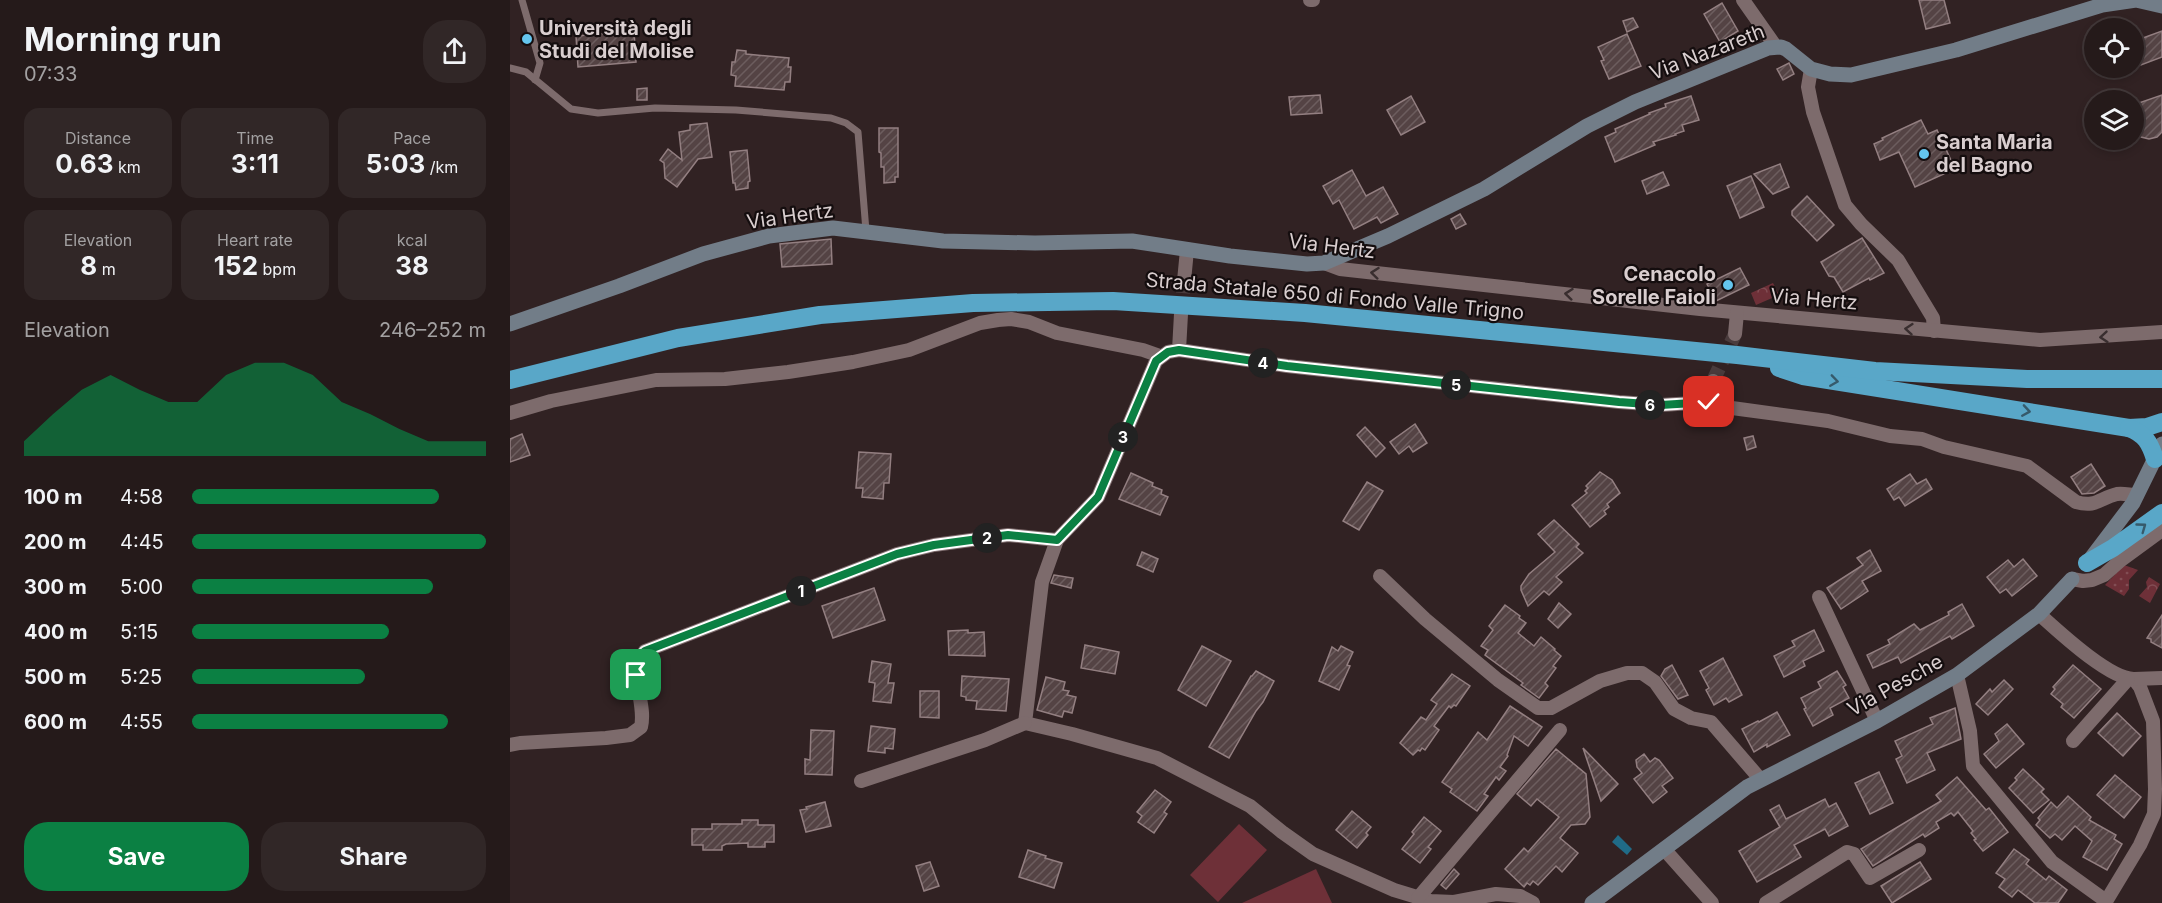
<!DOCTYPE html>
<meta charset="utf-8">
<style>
:root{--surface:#251a1a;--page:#312727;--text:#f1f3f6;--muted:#a3a1a2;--line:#423839;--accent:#0b8043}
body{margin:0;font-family:Inter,sans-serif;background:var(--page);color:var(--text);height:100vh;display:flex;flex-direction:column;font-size:22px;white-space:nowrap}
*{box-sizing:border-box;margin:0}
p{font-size:20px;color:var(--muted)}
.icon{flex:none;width:33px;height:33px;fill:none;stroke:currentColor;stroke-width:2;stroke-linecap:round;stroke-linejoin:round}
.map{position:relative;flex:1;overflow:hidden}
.details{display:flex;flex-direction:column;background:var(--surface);width:510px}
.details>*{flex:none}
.tools{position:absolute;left:1574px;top:18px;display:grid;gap:12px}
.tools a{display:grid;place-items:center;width:60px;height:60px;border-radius:50%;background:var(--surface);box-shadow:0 3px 9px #0003,0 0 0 2px var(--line);font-size:30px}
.pin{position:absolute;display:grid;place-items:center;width:51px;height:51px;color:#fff;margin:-26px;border-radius:12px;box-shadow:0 3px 9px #0006}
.km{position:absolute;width:30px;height:30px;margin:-15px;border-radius:50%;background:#222;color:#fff;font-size:16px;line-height:30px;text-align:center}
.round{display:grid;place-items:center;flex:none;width:63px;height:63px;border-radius:24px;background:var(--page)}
.summary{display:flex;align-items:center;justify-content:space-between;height:102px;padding:0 24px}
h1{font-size:33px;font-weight:700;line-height:45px}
.metrics{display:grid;grid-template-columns:repeat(3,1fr);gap:9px;height:102px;padding:6px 24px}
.metrics div{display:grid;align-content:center;border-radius:15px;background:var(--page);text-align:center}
.metrics b{font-size:26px;font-weight:700}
.metrics small{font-size:16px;font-weight:400}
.metrics p{font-size:16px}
.chart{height:168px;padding:12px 24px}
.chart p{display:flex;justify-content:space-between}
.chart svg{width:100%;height:108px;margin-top:6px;fill:var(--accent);opacity:.7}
.cta{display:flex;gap:12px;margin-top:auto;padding:12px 24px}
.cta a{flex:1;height:69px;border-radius:24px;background:var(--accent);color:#fff;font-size:24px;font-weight:700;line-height:69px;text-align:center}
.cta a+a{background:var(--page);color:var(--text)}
ul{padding:0 24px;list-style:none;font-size:20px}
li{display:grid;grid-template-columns:96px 72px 1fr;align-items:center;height:45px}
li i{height:15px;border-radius:8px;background:var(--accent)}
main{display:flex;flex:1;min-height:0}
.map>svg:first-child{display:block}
.grass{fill:url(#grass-dots)}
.forest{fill:url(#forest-crowns)}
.pitch{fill:#6e3038}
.water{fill:#206b87}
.building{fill:url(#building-hatch);stroke:#937f81;stroke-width:1.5}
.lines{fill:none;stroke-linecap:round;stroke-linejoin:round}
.street-tunnel{stroke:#4a3c3d;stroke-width:14;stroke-dasharray:14 7;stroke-linecap:butt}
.lane{stroke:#7d6b6c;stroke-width:7}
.street{stroke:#7d6b6c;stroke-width:14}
.secondary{stroke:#727d88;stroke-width:15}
.highway{stroke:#59a7c8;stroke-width:18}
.oneway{stroke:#392e2f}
.oneway2{stroke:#365a6b}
.route-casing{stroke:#fff;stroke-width:12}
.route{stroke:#0b8043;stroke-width:8}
.poi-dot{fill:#64c5ee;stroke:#140d0e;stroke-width:2}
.labels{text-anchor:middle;stroke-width:4.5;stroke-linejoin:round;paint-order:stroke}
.poi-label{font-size:20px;font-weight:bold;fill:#d9cecf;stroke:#140d0e;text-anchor:start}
.street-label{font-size:20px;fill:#d9cecf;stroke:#140d0e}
</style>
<main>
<section class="details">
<div class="summary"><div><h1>Morning run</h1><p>07:33</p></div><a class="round"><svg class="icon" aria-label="share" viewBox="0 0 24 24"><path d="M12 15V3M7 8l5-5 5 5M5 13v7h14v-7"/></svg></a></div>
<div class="metrics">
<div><p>Distance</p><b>0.63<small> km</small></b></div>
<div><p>Time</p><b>3:11</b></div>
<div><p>Pace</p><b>5:03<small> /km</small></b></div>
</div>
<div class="metrics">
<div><p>Elevation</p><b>8<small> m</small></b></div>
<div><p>Heart rate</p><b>152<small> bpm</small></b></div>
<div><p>kcal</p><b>38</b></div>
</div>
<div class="chart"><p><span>Elevation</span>246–252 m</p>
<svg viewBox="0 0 160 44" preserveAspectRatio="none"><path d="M0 44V38L10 27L20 17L30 11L40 17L50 22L60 22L70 11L80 6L90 6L100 11L110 22L120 27L130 33L140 38L150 38L160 38V44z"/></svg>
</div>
<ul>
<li><b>100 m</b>4:58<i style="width:84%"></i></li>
<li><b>200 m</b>4:45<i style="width:100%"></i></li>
<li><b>300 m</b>5:00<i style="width:82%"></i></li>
<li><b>400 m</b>5:15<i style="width:67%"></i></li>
<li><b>500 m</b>5:25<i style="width:59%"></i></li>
<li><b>600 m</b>4:55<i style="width:87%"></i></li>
</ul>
<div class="cta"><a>Save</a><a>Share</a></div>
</section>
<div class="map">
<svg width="1652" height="903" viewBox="0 0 1652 903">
<defs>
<pattern id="grass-dots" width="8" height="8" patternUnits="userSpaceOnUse" patternTransform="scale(1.5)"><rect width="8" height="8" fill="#6e3038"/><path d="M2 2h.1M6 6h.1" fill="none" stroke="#824d54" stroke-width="1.8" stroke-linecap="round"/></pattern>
<pattern id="forest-crowns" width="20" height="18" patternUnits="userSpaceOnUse" patternTransform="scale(1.5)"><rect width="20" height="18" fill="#6e3038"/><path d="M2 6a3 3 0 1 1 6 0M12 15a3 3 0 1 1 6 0" fill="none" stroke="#824d54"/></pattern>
<pattern id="building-hatch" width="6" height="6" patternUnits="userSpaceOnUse" patternTransform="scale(1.5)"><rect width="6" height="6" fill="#544344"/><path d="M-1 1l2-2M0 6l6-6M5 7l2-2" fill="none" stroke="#6c5d5e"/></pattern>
</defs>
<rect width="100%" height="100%" fill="#312223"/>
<polygon class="grass" points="1614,565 1628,570 1619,580 1619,589 1614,596 1595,585"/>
<g class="forest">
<polygon points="1263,283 1269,295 1246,305 1241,293"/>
<polygon points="1639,577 1650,584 1640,603 1629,596 1637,587 1636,582"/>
</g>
<g class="pitch">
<polygon points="729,824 757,850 708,902 680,875"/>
<polygon points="806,869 822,903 732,903"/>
</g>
<polygon class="water" points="1108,835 1122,849 1117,855 1102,842"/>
<g class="building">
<polygon points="1409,0 1434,0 1440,23 1416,29"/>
<polygon points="1212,3 1228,31 1210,42 1194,14"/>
<polygon points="1123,18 1128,27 1117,32 1113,21"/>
<polygon points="124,31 126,62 68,67 66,36"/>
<polygon points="1652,31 1652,57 1623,68 1623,37 1631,34 1633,38"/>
<polygon points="1117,34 1131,66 1099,79 1091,61 1094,60 1088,47"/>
<polygon points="227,50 236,51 236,54 279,58 278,67 281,67 280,82 275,82 274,90 225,86 226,76 221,75 222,62 225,62"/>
<polygon points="1279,63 1284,74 1273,80 1267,69"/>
<polygon points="137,88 137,100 127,100 127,89"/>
<polygon points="810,95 812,113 781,115 779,97"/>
<polygon points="1652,95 1652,132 1647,137 1639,139 1627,136 1623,126 1623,105"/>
<polygon points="901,96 915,122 891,135 877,110"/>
<polygon points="1181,96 1189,120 1172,125 1174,131 1165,134 1166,135 1143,142 1145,145 1105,162 1095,137 1106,132 1105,129 1140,114 1139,113 1156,107 1155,104"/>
<polygon points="1411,120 1418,134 1427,130 1445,169 1405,187 1389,152 1370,160 1364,144 1373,140 1372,138"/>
<polygon points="197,123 202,157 188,159 167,187 155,178 154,163 150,160 158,149 172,160 169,132 180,130 180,125"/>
<polygon points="369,128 388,128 388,177 385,177 385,182 374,183 374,167 371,167 371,153 369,152"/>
<polygon points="237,150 240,181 238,182 238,188 226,190 225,183 223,183 220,152"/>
<polygon points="1270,164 1279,187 1263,194 1244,174"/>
<polygon points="842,170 856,196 873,187 888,214 871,223 867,217 844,229 829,200 823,204 813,186"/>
<polygon points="1153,172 1159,185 1137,194 1132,181"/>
<polygon points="1241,176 1254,207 1230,218 1217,186"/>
<polygon points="1297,196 1324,225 1307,241 1282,215 1282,211"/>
<polygon points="950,214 956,224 946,229 941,219"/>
<polygon points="1352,238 1374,273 1360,280 1359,278 1333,292 1324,277 1319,276 1311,262"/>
<polygon points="321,239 322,264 272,267 270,244"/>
<polygon points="1230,268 1239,285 1206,301 1197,284"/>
<polygon points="905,424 917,443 903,452 899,446 889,454 880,442"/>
<polygon points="855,427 875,448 866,457 847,435"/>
<polygon points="12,434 20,455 0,462 0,439"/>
<polygon points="1243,436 1246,447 1237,450 1234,438"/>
<polygon points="349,452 381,454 379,483 374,483 373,499 352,497 353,488 346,488"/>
<polygon points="1581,464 1595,486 1584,493 1572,494 1561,477"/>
<polygon points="1090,472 1102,480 1110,493 1097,504 1099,507 1094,511 1096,514 1080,527 1062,505 1077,493 1075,491 1078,488 1076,486"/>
<polygon points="621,473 643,483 642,486 652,490 651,494 658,497 650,515 609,499"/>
<polygon points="1400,474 1407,484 1416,479 1422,489 1395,506 1389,497 1384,500 1377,489"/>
<polygon points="857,482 873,491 849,530 833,521"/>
<polygon points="1044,520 1069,544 1066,547 1073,553 1046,577 1052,582 1039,595 1034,591 1018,606 1011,590 1011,586 1019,574 1045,552 1028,534"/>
<polygon points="1360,550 1371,571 1352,581 1358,591 1331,609 1317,588 1353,565 1347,558"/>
<polygon points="632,552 648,559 643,572 627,565"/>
<polygon points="1513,559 1527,576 1502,596 1496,589 1490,593 1477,577 1498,560 1504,567"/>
<polygon points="544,575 563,578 561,588 541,583"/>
<polygon points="364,588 375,620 323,638 312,606"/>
<polygon points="1049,603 1061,614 1048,628 1038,619"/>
<polygon points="1452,604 1464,626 1442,639 1440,636 1391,663 1388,657 1363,668 1357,655 1380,644 1378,640 1404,624 1410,630 1439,615 1438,612"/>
<polygon points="995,605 1010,616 1009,618 1016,623 1008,633 1024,646 1031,637 1045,649 1044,650 1051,656 1043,666 1046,668 1035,683 1038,686 1029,698 1011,685 1013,683 975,655 978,650 971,646 983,630 979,626"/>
<polygon points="1652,615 1652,648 1641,642 1641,639 1637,638"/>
<polygon points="458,630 458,633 474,632 475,656 439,655 438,631"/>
<polygon points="1304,630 1314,651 1293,661 1295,666 1274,677 1264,656 1285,646 1282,641"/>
<polygon points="575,645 609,652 605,674 571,668"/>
<polygon points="692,646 721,661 696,706 668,690"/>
<polygon points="831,646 843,652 837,665 840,666 829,690 809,681 822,647 828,651"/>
<polygon points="1213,658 1232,695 1219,702 1216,698 1204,705 1196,690 1199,688 1190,671"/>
<polygon points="362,661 381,664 378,683 384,683 381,703 363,701 365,683 359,682"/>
<polygon points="1162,665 1178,695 1168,699 1151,676 1155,669"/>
<polygon points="1563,665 1591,689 1564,718 1551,707 1553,704 1541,694 1545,689 1543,687"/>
<polygon points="746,671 764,681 753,702 746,711 719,758 699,747 741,676 742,676"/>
<polygon points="1327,671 1336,685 1333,687 1339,698 1320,708 1323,715 1303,726 1294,709 1296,708 1291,698 1311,688 1308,682"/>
<polygon points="942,674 960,686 946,706 944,705 941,708 939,706 924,726 929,730 915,750 912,748 910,751 908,750 903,755 890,743 911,717 916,720 927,704 921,700"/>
<polygon points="452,676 499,679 496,711 466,709 467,701 456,700 456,697 451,696"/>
<polygon points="536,677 555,682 553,690 559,691 557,695 566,697 562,713 554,711 552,717 527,710"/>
<polygon points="1494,680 1503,689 1478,715 1466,704 1480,689 1482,692"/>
<polygon points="410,691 429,691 429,718 410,717"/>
<polygon points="1000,706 1032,727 1018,746 1004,736 997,755 998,756 990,767 996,771 989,780 986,777 974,794 978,796 967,811 940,792 942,789 932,782 968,732 977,740"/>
<polygon points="1445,708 1451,739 1417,753 1425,770 1397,783 1386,759 1392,756 1385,741 1423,724 1420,718"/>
<polygon points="1267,712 1280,735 1257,747 1257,744 1244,752 1232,729 1248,721 1249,722"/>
<polygon points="1607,713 1631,736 1613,756 1588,733"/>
<polygon points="1497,724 1514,744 1486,768 1474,754 1489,741 1485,734"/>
<polygon points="361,726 385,729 383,749 375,748 375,753 358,751"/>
<polygon points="301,730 324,731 322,775 295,774 295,759 300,760"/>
<polygon points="1073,748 1108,784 1091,801"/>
<polygon points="1046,749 1076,774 1080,817 1075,824 1061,825 1050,838 1068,853 1052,872 1046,866 1028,885 1023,881 1020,885 1017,883 1014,887 995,869 1014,848 1018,852 1049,817 1027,799 1021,806 1007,794"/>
<polygon points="1134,754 1140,762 1145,758 1149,760 1163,778 1152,786 1157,792 1143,803 1124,779 1132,773 1127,767 1126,760"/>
<polygon points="1513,769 1534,789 1531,792 1539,800 1523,813 1499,788 1507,780 1505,778"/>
<polygon points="1369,772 1383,803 1360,814 1345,783"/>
<polygon points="1605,775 1631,797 1614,818 1587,795"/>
<polygon points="1447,777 1476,810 1479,808 1498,832 1473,851 1464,840 1466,839 1461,833 1463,831 1448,812 1444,816 1441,813 1426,822 1429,828 1415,837 1413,834 1363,866 1351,849 1431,801 1426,795"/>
<polygon points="645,790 661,802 654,812 657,814 644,833 628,822 632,816 627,812"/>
<polygon points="1558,796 1581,817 1579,820 1606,835 1604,839 1612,844 1597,870 1573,857 1582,841 1565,826 1552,840 1545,834 1540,838 1526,825 1530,820 1528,818 1541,802 1547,808"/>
<polygon points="1315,799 1319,807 1326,803 1338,826 1319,836 1315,829 1284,845 1291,857 1247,882 1229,851 1270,827 1260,810 1269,805 1276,819"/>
<polygon points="315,802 321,826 296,832 290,810 297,809 296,807"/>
<polygon points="842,811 861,827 856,833 858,835 847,848 826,830"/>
<polygon points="914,817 931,831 918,847 921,849 910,863 892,849 904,834 902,832"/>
<polygon points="232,820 248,820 248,825 264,825 264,842 255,842 255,847 238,847 238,843 216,844 212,846 212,850 193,850 193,845 182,845 182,829 202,829 202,824 232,824"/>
<polygon points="1504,849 1519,860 1516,864 1536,880 1539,876 1557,890 1548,903 1525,903 1508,890 1502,897 1489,887 1495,879 1486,873"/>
<polygon points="518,850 536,856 535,858 552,863 544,888 509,877"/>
<polygon points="420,862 429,886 414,891 406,866"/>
<polygon points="1410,862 1421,879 1382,903 1371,886"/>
<polygon points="944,869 949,874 936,889 931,885"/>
</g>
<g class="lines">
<g class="street-tunnel">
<polyline points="671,314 674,281"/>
<polyline points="1203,381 1225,334"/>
</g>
<g class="lane">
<polyline points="12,0 30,63 25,80"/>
<polyline points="0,68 16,72 61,109 88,113 145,108 226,110 321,118 336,123 348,132 356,231"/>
</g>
<g class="street">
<polyline points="800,0 803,0"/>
<polyline points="1233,0 1266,47"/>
<polyline points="1301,69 1298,87 1303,112 1335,205 1351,224 1388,260 1423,318 1424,331"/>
<polyline points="814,263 830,269 1190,309 1530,340 1652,332"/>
<polyline points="674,281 677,250"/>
<polyline points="671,314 669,350 658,352 646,361 588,497 547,540 532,582 515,723 562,734 647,758 740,806 772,832 803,854 884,890 920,901 944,902 986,894 1010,896 1023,903"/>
<polyline points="1225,334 1227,313"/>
<path d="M669,350L777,366L1109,402L1151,405L1199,402L1222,408L1318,421L1380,436L1412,439L1434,447L1517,466L1566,502C1586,508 1590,498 1607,494C1613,493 1621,495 1627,495"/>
<polyline points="1199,402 1203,381"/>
<polyline points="0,413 41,401 146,380 215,379 278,372 343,362 399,350 470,323 488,320 501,319 519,322 547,333 633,350 650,356"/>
<polyline points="870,576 915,619 988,680 1028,708 1041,708 1090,681 1117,673 1132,673 1145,682 1164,709 1181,718 1201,722 1251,780"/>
<polyline points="1562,579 1573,581 1582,580 1594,575 1611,560 1652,530"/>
<polyline points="1309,597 1367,721"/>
<path d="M1529,614C1548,631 1599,679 1624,679L1630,687L1643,721L1645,789L1644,814L1630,845L1595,903"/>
<polyline points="1447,675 1460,731 1463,766 1542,862 1596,901"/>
<polyline points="1624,679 1652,678"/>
<polyline points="1563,741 1618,679"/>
<path d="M0,745L10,743L96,738L120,735L131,727C137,701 116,674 135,651L387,554L424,545L498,535L547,540"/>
<polyline points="351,781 475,740 515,723"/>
<polyline points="1154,849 1202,903"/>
<polyline points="908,898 1050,730"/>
<polyline points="1256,903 1337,852 1344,854 1360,878 1409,850"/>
</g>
<g class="secondary">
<polyline points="0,324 109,286 193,254 259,236 323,228 433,241 525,243 622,241 720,256 797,264 814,263 878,236 974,189 1077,126 1125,102 1258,48 1271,47 1276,49 1301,69 1320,74 1341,75 1446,50 1592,5 1626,0 1652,6"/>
<polyline points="1579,561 1623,503 1652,444"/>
<polyline points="1082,903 1237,787 1367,721 1447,675 1529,614 1562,579"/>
</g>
<g class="highway">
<polyline points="1269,368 1293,376 1619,428 1637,427 1652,422"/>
<polyline points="0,380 168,338 310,315 463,303 603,301 795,313 1227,355 1365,371 1517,379 1652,379"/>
<path d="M1619,428C1635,434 1640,443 1645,459"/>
<polyline points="1577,563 1603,548 1652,513"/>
</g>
</g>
<defs><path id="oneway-chevron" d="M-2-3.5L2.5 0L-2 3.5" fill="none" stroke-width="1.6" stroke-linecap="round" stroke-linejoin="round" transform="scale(1.5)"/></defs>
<g class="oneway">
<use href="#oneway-chevron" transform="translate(865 273) rotate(-174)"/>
<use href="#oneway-chevron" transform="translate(1059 294) rotate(-174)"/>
<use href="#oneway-chevron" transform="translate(1399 329) rotate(-175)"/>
<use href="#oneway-chevron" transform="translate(1594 337) rotate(175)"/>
</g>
<g class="oneway2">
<use href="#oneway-chevron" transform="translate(1324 381) rotate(8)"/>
<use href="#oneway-chevron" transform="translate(1516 411) rotate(9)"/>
<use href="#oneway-chevron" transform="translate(1632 527) rotate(-36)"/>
</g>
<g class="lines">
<defs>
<polyline id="route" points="126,675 127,660 135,651 387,554 424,545 498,535 547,540 588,497 646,361 658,352 669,350 777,366 1109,402 1151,405 1199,402"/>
</defs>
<use href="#route" class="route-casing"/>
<use href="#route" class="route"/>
</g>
<g class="poi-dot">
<circle cx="17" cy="39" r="6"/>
<circle cx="1414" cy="154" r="6"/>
<circle cx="1218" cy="285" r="6"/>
</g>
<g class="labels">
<g class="poi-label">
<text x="29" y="35">Università degli<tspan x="29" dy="23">Studi del Molise</tspan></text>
<text x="1426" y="149">Santa Maria<tspan x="1426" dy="23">del Bagno</tspan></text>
<text x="1206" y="281" text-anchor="end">Cenacolo<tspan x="1206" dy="23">Sorelle Faioli</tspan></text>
</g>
<g class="street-label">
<text transform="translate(1197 52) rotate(-21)" y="7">Via Nazareth</text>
<text transform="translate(280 216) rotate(-8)" y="7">Via Hertz</text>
<text transform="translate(822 246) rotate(7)" y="7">Via Hertz</text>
<text transform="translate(825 296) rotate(5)" y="7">Strada Statale 650 di Fondo Valle Trigno</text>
<text transform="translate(1304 299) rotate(5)" y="7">Via Hertz</text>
<text transform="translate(1385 685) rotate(-29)" y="7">Via Pesche</text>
</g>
</g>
</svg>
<div class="tools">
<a><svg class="icon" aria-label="locate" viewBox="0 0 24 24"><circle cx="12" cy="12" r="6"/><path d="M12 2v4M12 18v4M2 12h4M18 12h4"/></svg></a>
<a><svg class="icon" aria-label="layers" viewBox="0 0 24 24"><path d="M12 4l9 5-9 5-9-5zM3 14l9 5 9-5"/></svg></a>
</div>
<div class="pin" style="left:126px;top:675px;background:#1e9e55"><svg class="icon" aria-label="arrive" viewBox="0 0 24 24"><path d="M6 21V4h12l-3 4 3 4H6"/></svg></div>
<div class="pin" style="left:1199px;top:402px;background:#d93025"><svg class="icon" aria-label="check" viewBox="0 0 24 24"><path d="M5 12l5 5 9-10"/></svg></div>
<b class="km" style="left:291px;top:591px">1</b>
<b class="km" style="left:477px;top:538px">2</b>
<b class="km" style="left:613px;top:437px">3</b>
<b class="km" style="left:753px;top:363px">4</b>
<b class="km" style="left:946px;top:385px">5</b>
<b class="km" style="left:1140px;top:405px">6</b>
</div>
</main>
